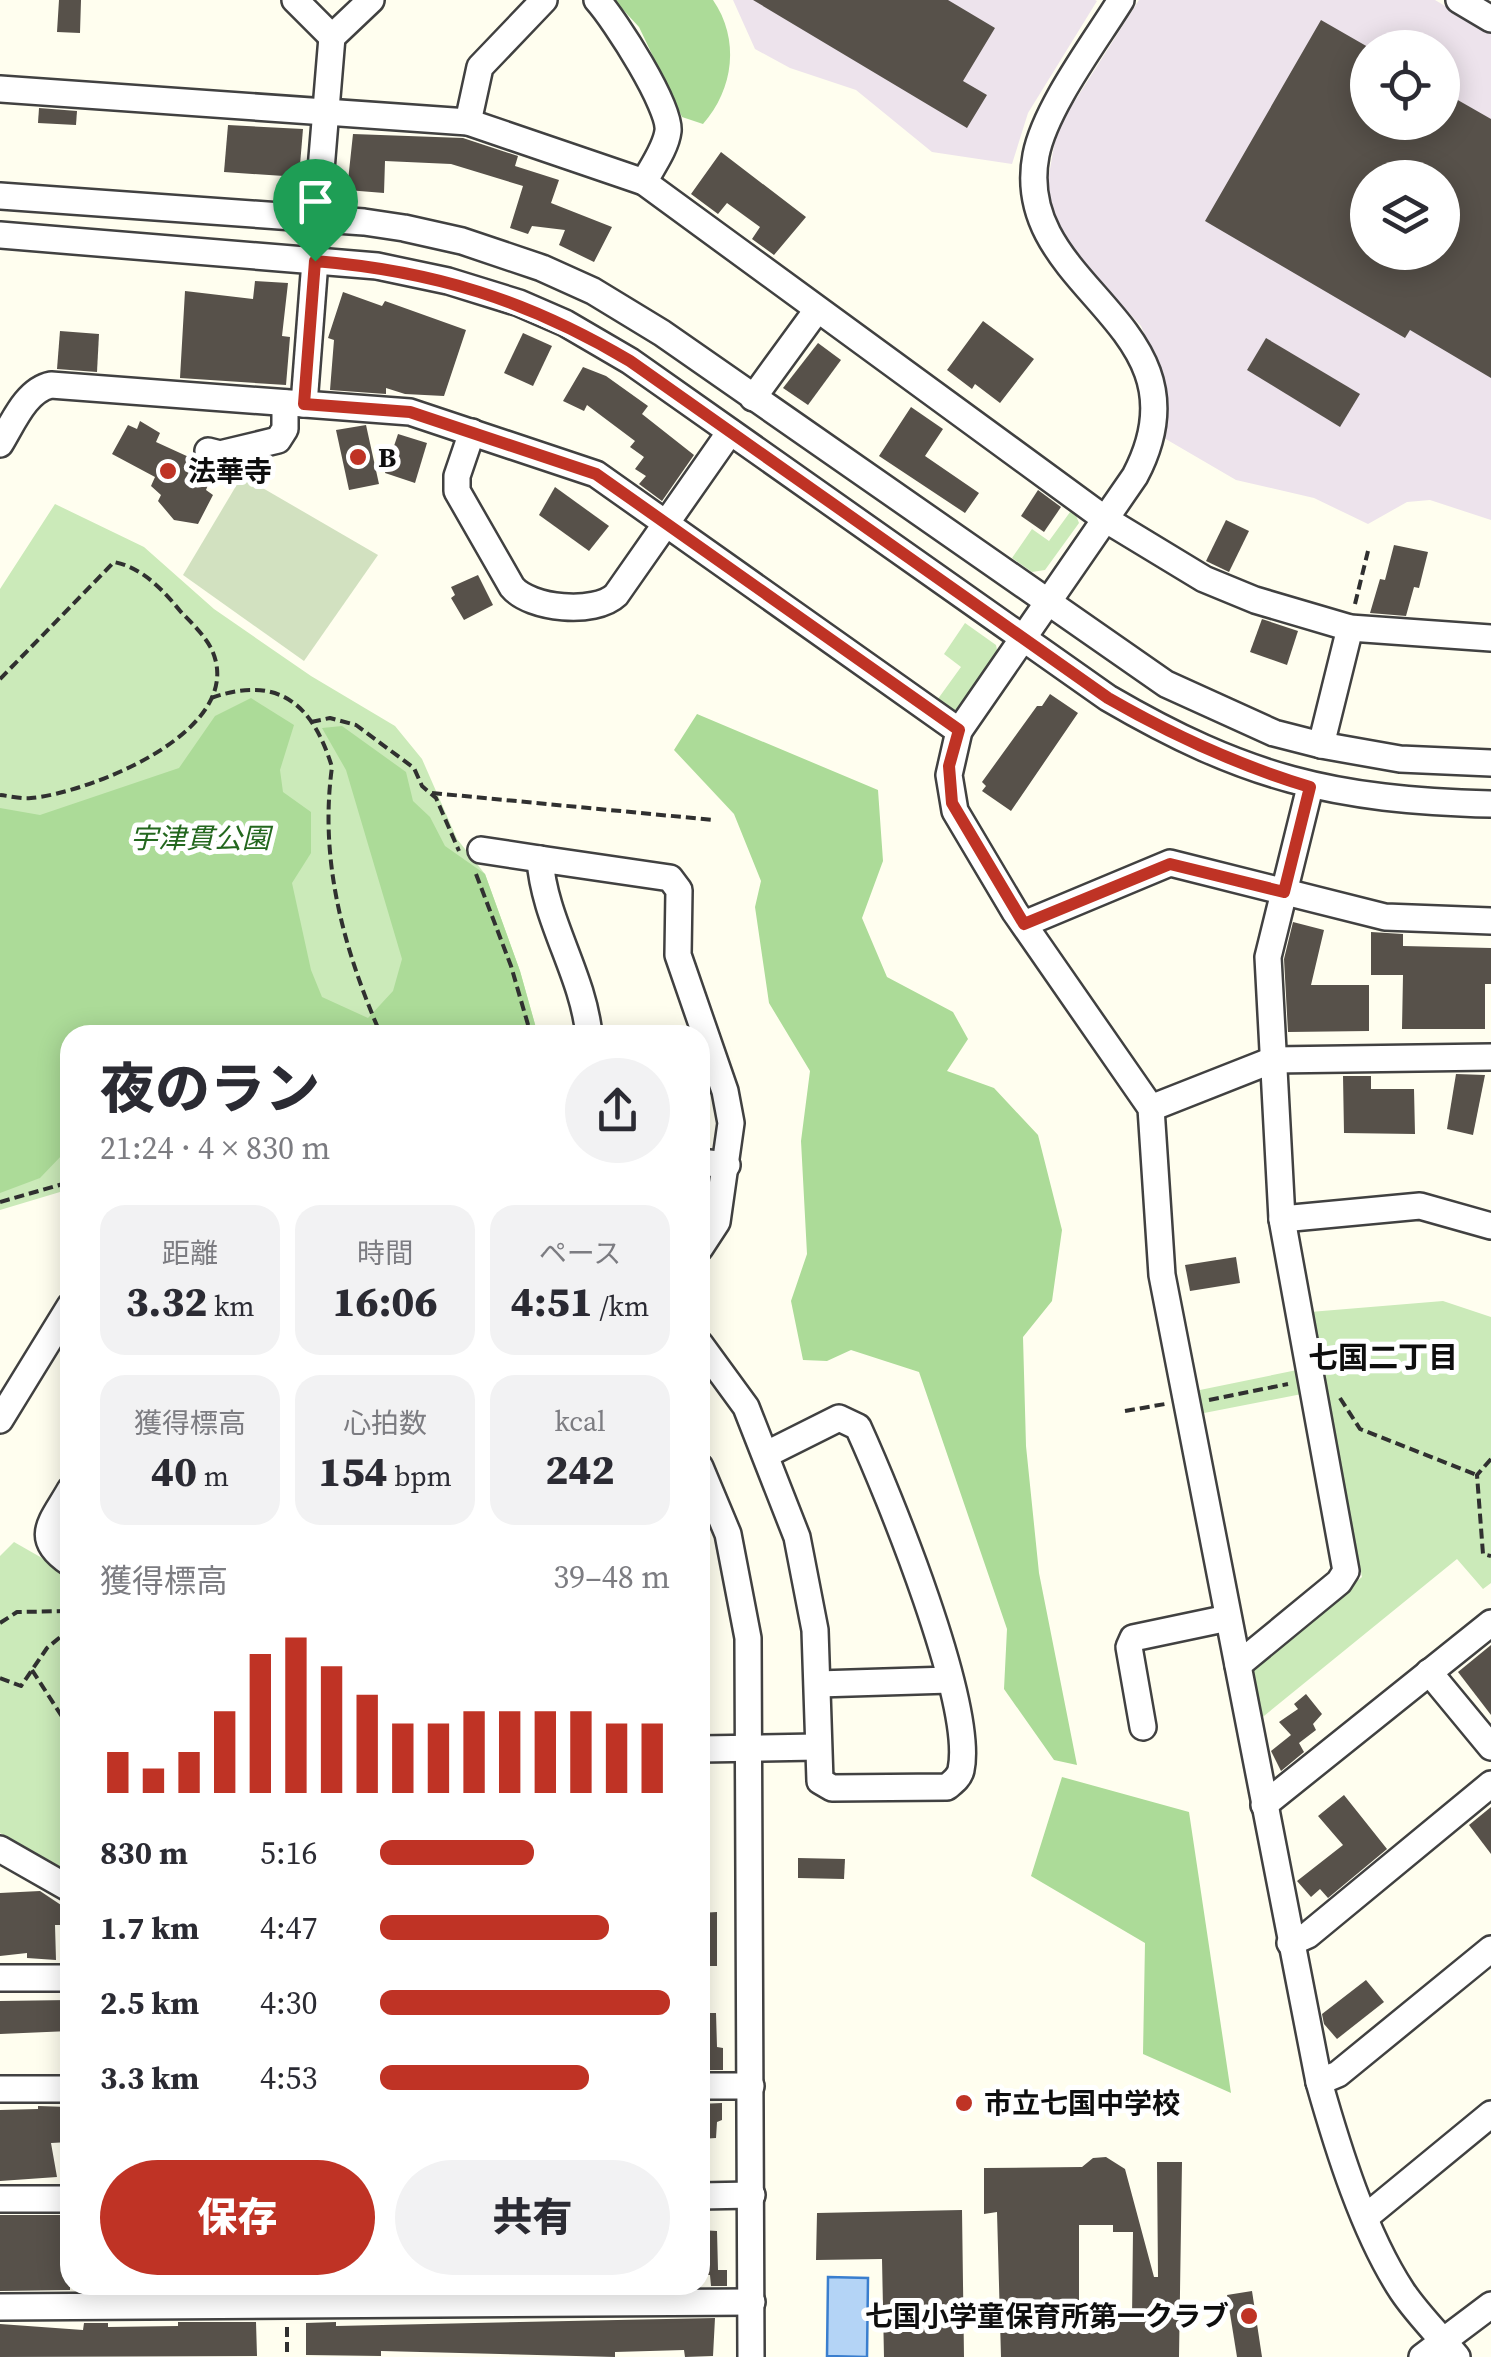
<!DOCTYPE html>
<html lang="ja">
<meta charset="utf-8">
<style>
:root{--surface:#fff;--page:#f2f2f3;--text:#2b2b33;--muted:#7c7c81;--accent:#bf3325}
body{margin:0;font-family:"Source Serif 4","Noto Sans JP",serif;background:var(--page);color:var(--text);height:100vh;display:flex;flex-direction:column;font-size:38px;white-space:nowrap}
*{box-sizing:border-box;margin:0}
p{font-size:32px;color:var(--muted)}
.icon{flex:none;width:55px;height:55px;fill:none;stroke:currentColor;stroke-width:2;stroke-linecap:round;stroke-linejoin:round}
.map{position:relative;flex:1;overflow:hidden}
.drawer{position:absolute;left:60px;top:1025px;width:650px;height:1270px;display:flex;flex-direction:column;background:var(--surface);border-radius:30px;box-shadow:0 5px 25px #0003}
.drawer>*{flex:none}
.buttons{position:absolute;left:1350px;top:30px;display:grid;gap:20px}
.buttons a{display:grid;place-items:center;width:110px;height:110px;border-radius:50%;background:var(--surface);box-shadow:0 5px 25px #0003;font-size:50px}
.pin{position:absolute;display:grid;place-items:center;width:85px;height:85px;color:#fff;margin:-102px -42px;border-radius:50% 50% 50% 0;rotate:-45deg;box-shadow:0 0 10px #0007}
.pin .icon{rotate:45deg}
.round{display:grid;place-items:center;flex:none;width:105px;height:105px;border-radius:52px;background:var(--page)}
.headline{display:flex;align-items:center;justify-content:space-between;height:170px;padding:0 40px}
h1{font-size:55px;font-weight:800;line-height:75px}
.metrics{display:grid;grid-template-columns:repeat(3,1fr);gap:15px;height:170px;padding:10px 40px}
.metrics div{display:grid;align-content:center;border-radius:25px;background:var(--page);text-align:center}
.metrics b{font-size:42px;font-weight:800}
.metrics small{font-size:28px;font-weight:400}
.metrics p{font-size:28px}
.chart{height:280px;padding:20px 40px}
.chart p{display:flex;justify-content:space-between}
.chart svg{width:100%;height:180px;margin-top:10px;stroke:var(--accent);stroke-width:6}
.action{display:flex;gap:20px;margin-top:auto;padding:20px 40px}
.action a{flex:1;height:115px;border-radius:60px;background:var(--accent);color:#fff;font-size:40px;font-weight:800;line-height:115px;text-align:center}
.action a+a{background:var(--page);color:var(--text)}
ul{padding:0 40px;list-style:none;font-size:32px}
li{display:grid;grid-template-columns:160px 120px 1fr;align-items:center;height:75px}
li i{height:25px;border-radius:12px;background:var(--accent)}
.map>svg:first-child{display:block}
.industrial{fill:#ede3ec;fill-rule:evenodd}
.green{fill:#cbeab9}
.forest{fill:#acdb98}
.cemetery{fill:#d2e1c0}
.water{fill:#b4d4f6;stroke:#3a7ece;stroke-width:2.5}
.building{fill:#57514a;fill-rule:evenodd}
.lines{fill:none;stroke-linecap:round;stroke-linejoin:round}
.minor-casing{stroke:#414141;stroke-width:30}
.path{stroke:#303030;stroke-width:4;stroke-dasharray:10 5;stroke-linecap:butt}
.minor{stroke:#fff;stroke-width:25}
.route-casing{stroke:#fff;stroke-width:20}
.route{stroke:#bf3325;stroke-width:12}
.poi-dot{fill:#bf3325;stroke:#fff;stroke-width:4}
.labels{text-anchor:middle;stroke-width:10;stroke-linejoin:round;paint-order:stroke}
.poi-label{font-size:28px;font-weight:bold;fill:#0e0e0e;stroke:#fff;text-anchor:start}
.park-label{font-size:28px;font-style:italic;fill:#23671e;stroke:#fff}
.neighbourhood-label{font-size:30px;font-weight:bold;fill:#0e0e0e;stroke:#fff}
</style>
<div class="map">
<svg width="1491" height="2357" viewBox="0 0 1491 2357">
<rect width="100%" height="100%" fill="#fffeef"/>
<g class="industrial">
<polygon points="733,0 1095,0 1097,1 1028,113 1012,164 932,152 856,90 790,68 755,49"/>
<path d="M1139,0H1435L1491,33V520L1430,500L1407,502L1368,524L1314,498L1236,480L1164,438L1167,411L1158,367L1141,326L1069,247L1057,226L1047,186L1057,129ZM1368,48H1442V122H1368ZM1368,178H1442V252H1368Z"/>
</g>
<g class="green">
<polygon points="55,504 144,547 214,609 311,676 395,726 422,759 457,839 485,874 520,971 538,1035 70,1035 70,1194 60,1192 0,1210 0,589"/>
<polygon points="1073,508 1079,523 1045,570 1032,572 1012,558 1032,529 1049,541"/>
<polygon points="965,623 996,645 998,655 961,709 947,711 935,703 961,667 944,654"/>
<polygon points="1443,1301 1491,1317 1491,1583 1483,1589 1457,1559 1259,1720 1250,1677 1254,1665 1362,1577 1310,1312"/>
<polygon points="1302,1369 1307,1393 1199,1414 1195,1391"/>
<polygon points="14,1542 70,1574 70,1872 0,1833 0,1556"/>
</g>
<g class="forest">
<path d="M614,0H713C740,39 734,89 703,124L682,117L639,27Z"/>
<polygon points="251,698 294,725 280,770 283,792 311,812 311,853 292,883 311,970 322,997 368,1018 393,991 402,959 346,770 322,728 342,726 406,772 413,801 430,817 445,846 485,874 520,971 538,1035 70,1035 70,1154 64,1153 40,1178 0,1193 0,808 40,815 179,768 215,716"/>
<polygon points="697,714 878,790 883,861 862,918 887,977 953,1012 968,1039 947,1071 994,1088 1038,1135 1062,1230 1052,1301 1023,1337 1026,1446 1039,1573 1077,1765 1054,1760 1004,1689 1007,1629 919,1372 851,1350 827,1361 803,1360 791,1301 807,1254 801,1141 810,1071 769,1003 755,907 761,881 734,814 674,750"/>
<polygon points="1062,1777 1189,1812 1231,2093 1143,2054 1145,1943 1031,1876"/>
</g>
<polygon class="cemetery" points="242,476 378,555 304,661 183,575"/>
<polygon class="water" points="828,2277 868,2278 867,2357 827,2356"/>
<g class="building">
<polygon points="59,0 81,0 80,33 57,32"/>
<polygon points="753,0 948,0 995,28 963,81 987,95 967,128"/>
<path d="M1321,20L1368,47V122H1442V91L1491,119V378L1410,330L1405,338L1205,221ZM1368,178H1442V252H1368Z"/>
<polygon points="39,108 77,111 76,125 38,123"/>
<polygon points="228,125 303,129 299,177 224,172"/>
<polygon points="353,134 463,138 518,156 515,166 559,180 551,203 612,227 594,262 559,245 565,230 532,226 528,234 510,228 523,186 451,164 385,161 384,193 347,190"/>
<polygon points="721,152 806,217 774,255 752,239 760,227 727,203 718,214 691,194"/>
<polygon points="255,281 288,283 282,336 290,337 286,385 180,378 185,291 253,299"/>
<polygon points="343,292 382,306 385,301 466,330 444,396 405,394 386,388 386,394 330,390 334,340 328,338"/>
<polygon points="983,321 1034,359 1000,403 975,384 972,389 947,370"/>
<polygon points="60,331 99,334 97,372 57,369"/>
<polygon points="523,333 552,346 533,386 504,373"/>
<polygon points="1266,338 1360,394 1340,427 1247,370"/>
<polygon points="818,343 841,360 808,405 783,388"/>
<polygon points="583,367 606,376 648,406 642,414 694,455 662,501 639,484 646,476 635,469 644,457 630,447 635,441 587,405 584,411 563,401"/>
<polygon points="911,407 943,429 925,456 979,493 965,513 879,456"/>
<polygon points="140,421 160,433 156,442 191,458 191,475 208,485 206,490 213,495 198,524 174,520 158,501 161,495 151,486 155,477 112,454 128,425 137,429"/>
<polygon points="366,425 379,484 349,490 336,430"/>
<polygon points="398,434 427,443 415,483 385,473"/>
<polygon points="555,487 609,526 589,551 539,515"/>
<polygon points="1038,490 1061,507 1044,532 1021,516"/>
<polygon points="1226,520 1249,531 1229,572 1206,561"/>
<polygon points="1394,545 1428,552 1419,588 1414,587 1406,616 1370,613 1380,579 1385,580"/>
<polygon points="478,575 493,605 464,620 451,598 455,595 451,587"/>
<polygon points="1262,619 1298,631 1287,665 1250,652"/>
<polygon points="1050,694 1078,713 1011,811 982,791 986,786 982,782 1037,706 1042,706"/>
<polygon points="1293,922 1324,930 1311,985 1369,985 1369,1031 1288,1032 1284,959"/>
<polygon points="1371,932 1403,934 1403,946 1491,948 1491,984 1485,984 1485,1029 1402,1029 1403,975 1371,975"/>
<polygon points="1456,1074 1485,1075 1473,1135 1447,1129"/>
<polygon points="1343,1076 1371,1076 1371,1089 1414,1089 1415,1134 1344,1133"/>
<polygon points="1236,1257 1240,1283 1190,1291 1185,1265"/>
<polygon points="1491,1645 1491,1715 1458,1672"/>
<polygon points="1306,1694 1322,1714 1313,1724 1316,1730 1299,1743 1304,1752 1281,1771 1271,1751 1291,1735 1279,1722 1298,1709 1294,1704"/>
<polygon points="1344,1795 1387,1849 1328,1898 1320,1889 1311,1897 1297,1881 1343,1845 1318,1816"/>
<polygon points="1491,1807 1491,1854 1469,1825"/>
<polygon points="798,1858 845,1859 844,1879 798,1878"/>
<polygon points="40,1891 64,1907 64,1925 55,1925 56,1960 27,1958 27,1953 0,1956 0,1893"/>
<polygon points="717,1912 717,1966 700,1966 700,1913"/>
<polygon points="1366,1980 1384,2002 1337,2039 1324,2024 1322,2014"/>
<polygon points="70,2000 70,2031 0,2034 0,2001"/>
<polygon points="700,2013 716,2013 717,2047 723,2048 723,2070 700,2070"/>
<polygon points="722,2103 722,2120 717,2122 716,2138 700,2139 700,2104"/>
<polygon points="38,2106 68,2107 70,2142 51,2143 57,2177 0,2181 0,2110 38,2109"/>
<path d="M1106,2157L1125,2169L1154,2277H1158L1157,2162H1182L1179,2357H1001L997,2212L984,2214V2168L1082,2167L1093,2158ZM1079,2225H1113V2232H1133L1132,2319H1113V2326H1079Z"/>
<polygon points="962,2210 964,2357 884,2357 882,2259 816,2260 817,2213"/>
<polygon points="0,2215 70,2215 70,2290 0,2291"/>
<polygon points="700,2230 717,2231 718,2270 727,2270 727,2286 711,2286 710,2275 701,2275"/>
<polygon points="1252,2291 1262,2357 1237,2357 1227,2295"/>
<polygon points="715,2318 713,2356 685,2357 684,2350 615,2352 615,2357 381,2351 381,2356 306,2355 306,2323 336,2322 336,2326"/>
<polygon points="178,2322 256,2322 257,2356 0,2357 0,2324 83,2330 84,2323 108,2323 108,2327 178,2326"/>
</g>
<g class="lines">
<defs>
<g id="minor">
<polyline points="295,0 332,37"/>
<path d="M597,0C615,20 671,107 668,131C666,148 652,167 644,182"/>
<path d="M1121,0C1095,42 1045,108 1036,155C1010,290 1216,323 1135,476L959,731L949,775L955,811L1015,912L1151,1108L1162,1275L1319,2082C1338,2149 1364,2233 1402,2291C1418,2315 1439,2335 1457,2357"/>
<polyline points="1459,0 1491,19"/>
<polyline points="0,89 468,122 644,182 1105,519 1204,579 1255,600 1350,628 1491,638"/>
<polyline points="468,122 480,67 544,0"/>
<polyline points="0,196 364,222 404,228 462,241 542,268 593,291 662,333 1166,684 1274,733 1321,745 1400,759 1491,763"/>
<polyline points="317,218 332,37 371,0"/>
<path d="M0,235L377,266L448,281L519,303L565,323L630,361L1108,698C1245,778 1333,800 1491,804"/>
<polyline points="753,398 817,310"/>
<polyline points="304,404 315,261"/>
<path d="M472,432L457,476V491L512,587C530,609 595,615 616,595L730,432"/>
<path d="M0,444C13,423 26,390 51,385L410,412L596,474L959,731"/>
<polyline points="208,451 220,454 278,440 285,429 285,403"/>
<polyline points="1321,745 1350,628"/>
<polyline points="481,850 540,859"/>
<polyline points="1024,924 1170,863 1385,917 1491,921"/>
<path d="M589,1035C583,974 544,920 540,859L670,878L679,890L678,955L725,1091L731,1123L717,1222L700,1248"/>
<polyline points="1151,1108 1273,1060 1491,1057"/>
<polyline points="700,1162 727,1165"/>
<polyline points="1282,1219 1420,1206 1491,1226"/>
<path d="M700,1344L746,1407L797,1537L815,1630L820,1781L832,1788L947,1787C953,1782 959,1778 961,1770C975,1704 888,1493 858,1427L839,1418L767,1454"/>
<polyline points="0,1420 70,1306"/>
<polyline points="700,1467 728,1534 748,1638 751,2357"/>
<path d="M70,1490C52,1522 32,1538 70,1563"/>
<polyline points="1238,1665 1339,1582 1346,1571 1282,1219 1268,957 1310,787"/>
<polyline points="1429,1672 1491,1747"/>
<polyline points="818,1684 950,1680"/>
<polyline points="1143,1727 1129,1647 1133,1638 1228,1618"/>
<polyline points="700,1749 817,1747"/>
<polyline points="1264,1805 1491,1623"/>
<polyline points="0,1849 70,1889"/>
<polyline points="1290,1943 1308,1935 1491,1784"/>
<polyline points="0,1978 70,1978"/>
<polyline points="1319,2082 1338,2074 1491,1949"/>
<polyline points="700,2086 751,2086"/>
<polyline points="0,2089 70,2089"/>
<polyline points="700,2196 752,2195"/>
<polyline points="0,2199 70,2199"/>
<polyline points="1367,2216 1491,2114"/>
<polyline points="0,2307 752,2302"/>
<polyline points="1422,2357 1491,2305"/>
</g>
</defs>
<use href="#minor" class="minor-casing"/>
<g class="path">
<polyline points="1355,604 1368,551"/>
<path d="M0,679L114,562C143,568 163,590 181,612C191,622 204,635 211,648C251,730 89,793 31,798C21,799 10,796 0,795"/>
<path d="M211,698C277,675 312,702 332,767C319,861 344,950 381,1035"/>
<polyline points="311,722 330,718 356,725 414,768 422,786 436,798 459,851"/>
<polyline points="432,793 714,820"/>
<polyline points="476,874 511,966 531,1035"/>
<polyline points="0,1202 70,1182"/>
<polyline points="1340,1398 1360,1429 1477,1475"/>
<polyline points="1209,1400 1288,1384"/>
<polyline points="1125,1411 1165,1404"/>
<polyline points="1491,1459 1477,1475 1483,1554 1491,1556"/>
<polyline points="0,1623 17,1612 70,1611"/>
<polyline points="32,1670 70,1729"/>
<polyline points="0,1678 21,1686 47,1648 70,1629"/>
<polyline points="287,2327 287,2357"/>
</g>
<use href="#minor" class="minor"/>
</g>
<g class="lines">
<defs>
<path id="route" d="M315,261C435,271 527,300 630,361L1108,698C1174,736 1237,765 1310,787L1284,892L1170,864L1024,924L952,803L949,766L959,730L596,474L410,412L304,404Z"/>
</defs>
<use href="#route" class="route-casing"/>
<use href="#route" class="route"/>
</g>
<g class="poi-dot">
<circle cx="358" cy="457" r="10"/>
<circle cx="168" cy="471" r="10"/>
<circle cx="964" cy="2103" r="10"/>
<circle cx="1249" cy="2316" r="10"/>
</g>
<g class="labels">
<g class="poi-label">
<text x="378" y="467">B</text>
<text x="188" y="481">法華寺</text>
<text x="984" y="2113">市立七国中学校</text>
<text x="1229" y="2326" text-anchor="end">七国小学童保育所第一クラブ</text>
</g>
<g class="park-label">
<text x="200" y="848">宇津貫公園</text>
</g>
<g class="neighbourhood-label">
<text x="1383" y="1368">七国二丁目</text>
</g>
</g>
</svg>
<div class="buttons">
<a><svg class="icon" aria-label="locate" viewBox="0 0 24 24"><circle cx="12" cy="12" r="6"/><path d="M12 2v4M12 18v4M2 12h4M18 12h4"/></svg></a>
<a><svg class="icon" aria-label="layers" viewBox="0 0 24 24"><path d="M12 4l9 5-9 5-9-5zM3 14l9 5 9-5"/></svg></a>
</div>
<div class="pin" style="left:315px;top:261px;background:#1e9e55"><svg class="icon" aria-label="arrive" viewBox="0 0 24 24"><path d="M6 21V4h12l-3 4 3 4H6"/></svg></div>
<section class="drawer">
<div class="headline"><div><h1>夜のラン</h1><p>21:24 · 4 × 830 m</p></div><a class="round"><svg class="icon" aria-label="share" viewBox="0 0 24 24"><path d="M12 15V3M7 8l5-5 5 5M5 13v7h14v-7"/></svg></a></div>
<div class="metrics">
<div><p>距離</p><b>3.32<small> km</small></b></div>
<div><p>時間</p><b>16:06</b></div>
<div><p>ペース</p><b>4:51<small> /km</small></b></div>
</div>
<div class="metrics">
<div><p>獲得標高</p><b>40<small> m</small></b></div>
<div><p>心拍数</p><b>154<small> bpm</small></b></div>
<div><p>kcal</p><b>242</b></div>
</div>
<div class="chart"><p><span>獲得標高</span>39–48 m</p>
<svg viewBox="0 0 160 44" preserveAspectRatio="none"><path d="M5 44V34M15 44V38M25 44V34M35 44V24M45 44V10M55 44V6M65 44V13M75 44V20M85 44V27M95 44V27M105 44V24M115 44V24M125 44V24M135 44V24M145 44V27M155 44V27"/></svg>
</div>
<ul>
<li><b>830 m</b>5:16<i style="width:53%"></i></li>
<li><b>1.7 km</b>4:47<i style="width:79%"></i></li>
<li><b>2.5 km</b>4:30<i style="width:100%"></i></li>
<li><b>3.3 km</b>4:53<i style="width:72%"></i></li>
</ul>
<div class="action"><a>保存</a><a>共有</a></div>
</section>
</div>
